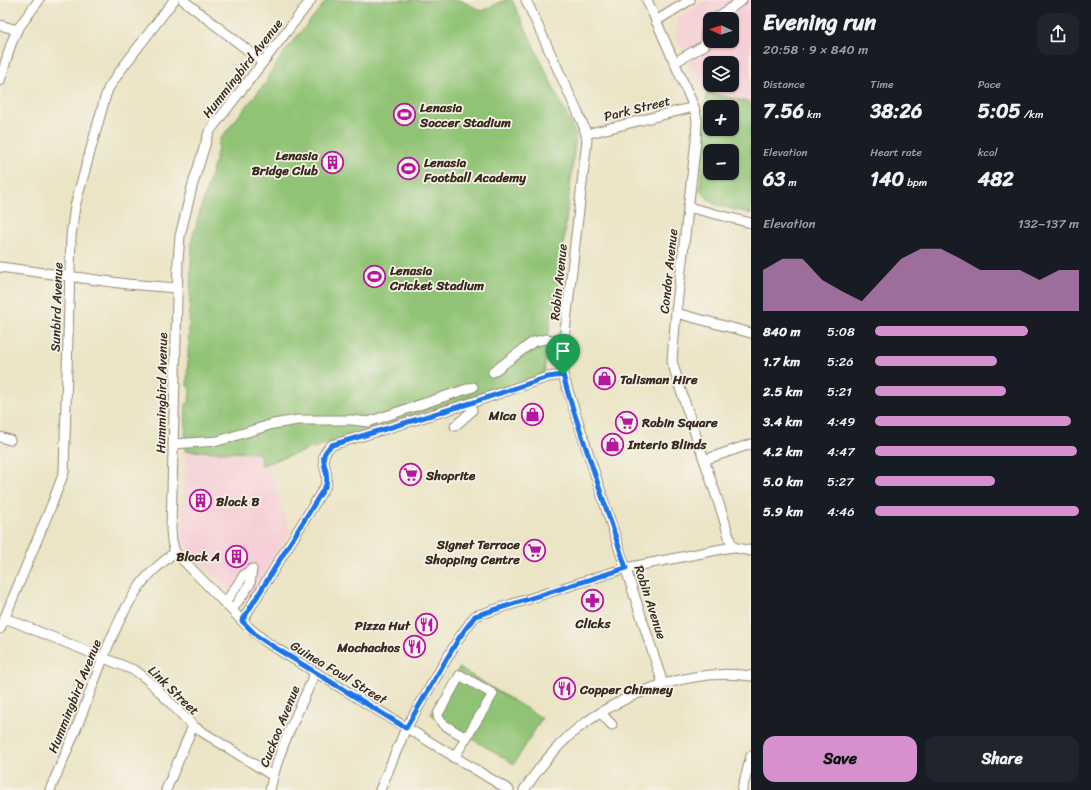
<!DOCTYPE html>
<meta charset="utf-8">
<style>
:root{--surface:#171b24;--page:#20242c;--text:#f1f3f6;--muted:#9ea1a6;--accent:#d690ce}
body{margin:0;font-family:Sriracha,sans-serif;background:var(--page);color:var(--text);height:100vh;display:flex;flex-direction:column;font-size:15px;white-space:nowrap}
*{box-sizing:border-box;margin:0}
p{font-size:13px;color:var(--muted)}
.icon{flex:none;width:22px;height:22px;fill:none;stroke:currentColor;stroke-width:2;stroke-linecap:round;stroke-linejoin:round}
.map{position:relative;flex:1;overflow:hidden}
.details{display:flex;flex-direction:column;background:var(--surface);width:340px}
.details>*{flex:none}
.needle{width:26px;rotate:274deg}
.tools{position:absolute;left:703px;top:12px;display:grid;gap:8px}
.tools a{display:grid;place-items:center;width:36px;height:36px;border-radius:8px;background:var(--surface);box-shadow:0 1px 3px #0004;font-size:20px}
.pin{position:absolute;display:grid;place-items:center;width:34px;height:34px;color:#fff;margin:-41px -17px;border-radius:50% 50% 50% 0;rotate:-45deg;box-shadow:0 0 4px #0007}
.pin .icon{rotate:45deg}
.round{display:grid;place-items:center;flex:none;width:42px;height:42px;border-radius:12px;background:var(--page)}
.head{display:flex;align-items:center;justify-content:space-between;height:68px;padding:0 12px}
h1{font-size:22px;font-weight:700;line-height:30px}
.stats{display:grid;grid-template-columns:repeat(3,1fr);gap:6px;height:68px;padding:4px 12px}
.stats div{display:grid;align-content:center}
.stats b{font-size:20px;font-weight:700}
.stats small{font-size:11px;font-weight:400}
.stats p{font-size:11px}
.chart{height:112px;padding:8px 12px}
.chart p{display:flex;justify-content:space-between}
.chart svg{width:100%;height:72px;margin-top:4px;fill:var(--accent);opacity:.7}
.button{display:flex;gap:8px;margin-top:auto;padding:8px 12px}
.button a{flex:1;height:46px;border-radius:12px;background:var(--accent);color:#111;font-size:16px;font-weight:700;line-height:46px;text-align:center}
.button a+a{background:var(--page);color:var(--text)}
ul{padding:0 12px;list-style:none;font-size:13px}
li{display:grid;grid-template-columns:64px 48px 1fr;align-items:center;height:30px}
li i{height:10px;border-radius:5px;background:var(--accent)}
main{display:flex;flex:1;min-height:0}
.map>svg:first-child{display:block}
.built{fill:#f6cfd6;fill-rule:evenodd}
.green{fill:#90c374;stroke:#667649;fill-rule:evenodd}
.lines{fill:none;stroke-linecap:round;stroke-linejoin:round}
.minor-casing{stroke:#938772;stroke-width:11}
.minor{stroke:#fff;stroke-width:9}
.route-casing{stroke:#fff;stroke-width:8}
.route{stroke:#1a73e8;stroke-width:5}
.labels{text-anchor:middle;stroke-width:3.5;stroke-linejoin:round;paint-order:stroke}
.street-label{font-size:13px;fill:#3b2a1e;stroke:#f7f3e8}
.poi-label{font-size:13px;font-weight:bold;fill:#3b2a1e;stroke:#f7f3e8;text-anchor:start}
</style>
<main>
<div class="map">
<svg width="751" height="790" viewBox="0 0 751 790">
<rect width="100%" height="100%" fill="#f7f3e8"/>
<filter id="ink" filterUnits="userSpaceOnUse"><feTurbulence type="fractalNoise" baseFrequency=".025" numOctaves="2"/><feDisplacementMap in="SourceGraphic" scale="8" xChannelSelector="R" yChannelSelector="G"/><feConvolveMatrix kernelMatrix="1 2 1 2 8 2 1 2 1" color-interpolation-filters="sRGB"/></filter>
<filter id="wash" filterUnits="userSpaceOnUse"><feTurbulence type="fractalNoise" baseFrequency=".012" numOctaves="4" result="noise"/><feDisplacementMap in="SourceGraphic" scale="16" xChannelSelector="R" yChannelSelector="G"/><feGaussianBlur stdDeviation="0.9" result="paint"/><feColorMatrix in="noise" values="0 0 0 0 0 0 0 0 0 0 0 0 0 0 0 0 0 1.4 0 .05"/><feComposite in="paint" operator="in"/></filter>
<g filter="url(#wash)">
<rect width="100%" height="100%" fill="#ebe4c5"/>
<g class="built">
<path d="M707,0H751V103L707,92L695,81L686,56L676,39L678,18ZM710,19H732V41H710ZM710,63H732V85H710Z"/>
<polygon points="185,451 260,453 262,465 268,463 290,532 249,599 234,590 226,587 182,542"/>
</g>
<g class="green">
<path d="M327,0H460L482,11L505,0H512L576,135L555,316H551L549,333L546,335L545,342L547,345L544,374C450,404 356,433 262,465L259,453L185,451L186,404L189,403L190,389L187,386L192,238L214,165L220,139L268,80L267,78L286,50Z"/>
<path d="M707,92L751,103V214L714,204L700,191ZM710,107H732V129H710ZM710,151H732V173H710Z"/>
<polygon points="459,668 542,718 514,764 431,714"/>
</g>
</g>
<g filter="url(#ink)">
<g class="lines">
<defs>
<g id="minor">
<polyline points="183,0 263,62"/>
<polyline points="311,0 209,132 192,187 180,236 178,261 171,529 172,541 175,552 248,627 269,644 509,790"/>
<polyline points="526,0 578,113 584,127 587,140 562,357 563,375 663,684"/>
<polyline points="647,0 694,107 697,120 696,141 676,313 672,361 680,388 723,516 732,547"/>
<polyline points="715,19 742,0"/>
<polyline points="656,21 690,0"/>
<polyline points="0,25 17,30"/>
<polyline points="675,62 705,45 706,30 710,23"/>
<polyline points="0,81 11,44 17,30 39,0"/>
<polyline points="586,134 694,107"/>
<polyline points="688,207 751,223"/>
<polyline points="0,267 127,284 177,288"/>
<polyline points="676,313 751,333"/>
<polyline points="493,372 533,342 545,339 564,341"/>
<polyline points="455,426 472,411 471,403 548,377 563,375"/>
<polyline points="0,437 10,440"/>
<polyline points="173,444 218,441 273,424 298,420 352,420 368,422 473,387"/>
<polyline points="704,460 751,444"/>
<polyline points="225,603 244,575 252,569 250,584 232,610"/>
<polyline points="5,618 136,671 149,681 193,726 273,776"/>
<path d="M242,621L326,485C331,468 314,459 332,445L471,403"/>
<polyline points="0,629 52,504 64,472 71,236 75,206 105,98 108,89 120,71 174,0"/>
<polyline points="601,713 612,725"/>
<polyline points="454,758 493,694 460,675 438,714 438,717 443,724 466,738"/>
<path d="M50,790C61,764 73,738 83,711C99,670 115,619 142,583C151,571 163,562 175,552"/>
<polyline points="166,790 193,726"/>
<path d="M270,790C278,749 299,711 315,673"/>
<polyline points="380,790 406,728 459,638 475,616 626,568 732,547 751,551"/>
<path d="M524,790C539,767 562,739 585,723C631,690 694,668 751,676"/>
<polyline points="742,790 751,756"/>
</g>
</defs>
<use href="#minor" class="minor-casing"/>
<use href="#minor" class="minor"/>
</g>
</g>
<g class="lines" filter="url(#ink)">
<defs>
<path id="route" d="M563,375L570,400L626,568L475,616L459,638L406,728L269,644L257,636L242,621L326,485C331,468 314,459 332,445L471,403L548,377Z"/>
</defs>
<use href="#route" class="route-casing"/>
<use href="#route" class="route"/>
</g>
<defs>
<symbol id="stadium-ring" viewBox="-11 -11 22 22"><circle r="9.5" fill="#f7f3e8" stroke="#b5179e" stroke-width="1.5"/><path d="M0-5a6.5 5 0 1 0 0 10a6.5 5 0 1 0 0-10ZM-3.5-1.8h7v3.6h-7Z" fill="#b5179e"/></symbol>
<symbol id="building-ring" viewBox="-11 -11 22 22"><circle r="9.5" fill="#f7f3e8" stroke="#b5179e" stroke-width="1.5"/><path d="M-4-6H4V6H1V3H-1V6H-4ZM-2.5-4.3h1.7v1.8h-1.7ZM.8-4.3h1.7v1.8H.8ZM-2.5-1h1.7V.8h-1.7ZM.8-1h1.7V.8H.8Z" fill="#b5179e"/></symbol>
<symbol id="shop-ring" viewBox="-11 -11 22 22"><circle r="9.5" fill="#f7f3e8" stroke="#b5179e" stroke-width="1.5"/><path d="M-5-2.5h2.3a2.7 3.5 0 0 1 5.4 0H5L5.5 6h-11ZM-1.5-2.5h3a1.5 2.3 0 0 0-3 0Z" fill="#b5179e"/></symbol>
<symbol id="supermarket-ring" viewBox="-11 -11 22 22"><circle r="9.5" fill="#f7f3e8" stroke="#b5179e" stroke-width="1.5"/><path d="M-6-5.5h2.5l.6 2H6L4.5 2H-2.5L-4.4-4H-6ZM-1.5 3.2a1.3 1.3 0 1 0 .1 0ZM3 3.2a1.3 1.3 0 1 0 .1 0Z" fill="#b5179e"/></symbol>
<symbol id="pharmacy-ring" viewBox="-11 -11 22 22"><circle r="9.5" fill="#f7f3e8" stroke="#b5179e" stroke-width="1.5"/><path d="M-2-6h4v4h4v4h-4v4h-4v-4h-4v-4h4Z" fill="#b5179e"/></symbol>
<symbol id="restaurant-ring" viewBox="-11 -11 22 22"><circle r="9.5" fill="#f7f3e8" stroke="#b5179e" stroke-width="1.5"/><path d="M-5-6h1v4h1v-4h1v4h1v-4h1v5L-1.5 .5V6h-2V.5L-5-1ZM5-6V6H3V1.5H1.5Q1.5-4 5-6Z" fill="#b5179e"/></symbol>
</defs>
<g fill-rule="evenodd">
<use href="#stadium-ring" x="392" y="102" width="25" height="25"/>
<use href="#building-ring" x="320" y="150" width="25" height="25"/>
<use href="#stadium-ring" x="396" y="156" width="25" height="25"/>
<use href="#stadium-ring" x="362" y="264" width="25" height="25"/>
<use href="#shop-ring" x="592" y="366" width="25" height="25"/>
<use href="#shop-ring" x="520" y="402" width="25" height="25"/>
<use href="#supermarket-ring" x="614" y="410" width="25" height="25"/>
<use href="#shop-ring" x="600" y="432" width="25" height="25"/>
<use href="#supermarket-ring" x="398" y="462" width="25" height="25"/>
<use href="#building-ring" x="188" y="488" width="25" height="25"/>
<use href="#supermarket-ring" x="522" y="538" width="25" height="25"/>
<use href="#building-ring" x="224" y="544" width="25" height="25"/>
<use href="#pharmacy-ring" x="580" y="588" width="25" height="25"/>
<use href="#restaurant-ring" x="414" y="612" width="25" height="25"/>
<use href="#restaurant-ring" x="402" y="634" width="25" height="25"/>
<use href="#restaurant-ring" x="552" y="676" width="25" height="25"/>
</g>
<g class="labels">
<g class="street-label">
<text transform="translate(242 68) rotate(-52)" y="5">Hummingbird Avenue</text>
<text transform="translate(637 108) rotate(-14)" y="5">Park Street</text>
<text transform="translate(668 271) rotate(-84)" y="5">Condor Avenue</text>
<text transform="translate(558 282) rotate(-84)" y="5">Robin Avenue</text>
<text transform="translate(56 307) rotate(-88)" y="5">Sunbird Avenue</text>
<text transform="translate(161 393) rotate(-89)" y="5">Hummingbird Avenue</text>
<text transform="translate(651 602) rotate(72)" y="5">Robin Avenue</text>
<text transform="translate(339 672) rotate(31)" y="5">Guinea Fowl Street</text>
<text transform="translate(174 690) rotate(44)" y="5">Link Street</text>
<text transform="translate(74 696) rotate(-68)" y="5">Hummingbird Avenue</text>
<text transform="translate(279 726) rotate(-68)" y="5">Cuckoo Avenue</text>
</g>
<g class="poi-label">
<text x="420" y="112">Lenasia<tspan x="420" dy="15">Soccer Stadium</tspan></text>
<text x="318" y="160" text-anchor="end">Lenasia<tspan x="318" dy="15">Bridge Club</tspan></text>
<text x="424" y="167">Lenasia<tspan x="424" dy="15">Football Academy</tspan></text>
<text x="390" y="275">Lenasia<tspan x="390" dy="15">Cricket Stadium</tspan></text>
<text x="620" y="384">Talisman Hire</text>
<text x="516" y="420" text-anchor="end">Mica</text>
<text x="642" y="427">Robin Square</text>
<text x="628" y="449">Interio Blinds</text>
<text x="426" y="480">Shoprite</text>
<text x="216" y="506">Block B</text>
<text x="520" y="549" text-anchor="end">Signet Terrace<tspan x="520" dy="15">Shopping Centre</tspan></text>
<text x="220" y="561" text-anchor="end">Block A</text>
<text x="593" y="628" text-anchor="middle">Clicks</text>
<text x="410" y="630" text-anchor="end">Pizza Hut</text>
<text x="400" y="652" text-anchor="end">Mochachos</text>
<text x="580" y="694">Copper Chimney</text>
</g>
</g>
</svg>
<div class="tools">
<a><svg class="needle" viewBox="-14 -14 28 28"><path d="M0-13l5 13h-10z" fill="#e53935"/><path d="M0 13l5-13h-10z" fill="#9ea1a6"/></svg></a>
<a><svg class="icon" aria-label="layers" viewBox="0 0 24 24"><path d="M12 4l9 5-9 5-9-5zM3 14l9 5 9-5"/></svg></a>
<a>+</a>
<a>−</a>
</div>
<div class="pin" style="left:563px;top:375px;background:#1e9e55"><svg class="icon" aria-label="arrive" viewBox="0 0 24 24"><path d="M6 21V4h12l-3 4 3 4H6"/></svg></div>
</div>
<section class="details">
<div class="head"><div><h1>Evening run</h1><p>20:58 · 9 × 840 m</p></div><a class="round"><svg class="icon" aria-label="share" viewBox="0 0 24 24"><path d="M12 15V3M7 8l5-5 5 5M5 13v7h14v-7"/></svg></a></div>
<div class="stats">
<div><p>Distance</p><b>7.56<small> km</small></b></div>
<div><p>Time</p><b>38:26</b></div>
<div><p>Pace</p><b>5:05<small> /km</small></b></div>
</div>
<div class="stats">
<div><p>Elevation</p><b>63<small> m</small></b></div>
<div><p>Heart rate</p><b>140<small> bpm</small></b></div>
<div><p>kcal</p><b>482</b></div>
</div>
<div class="chart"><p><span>Elevation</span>132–137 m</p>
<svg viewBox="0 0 160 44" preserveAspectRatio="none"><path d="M0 44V19L10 12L20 12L30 25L40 32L50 38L60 25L70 12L80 6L90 6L100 12L110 19L120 19L130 19L140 25L150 19L160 19V44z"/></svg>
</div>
<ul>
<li><b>840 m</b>5:08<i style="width:75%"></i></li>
<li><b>1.7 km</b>5:26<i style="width:60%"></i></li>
<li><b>2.5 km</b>5:21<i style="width:64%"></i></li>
<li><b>3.4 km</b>4:49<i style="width:96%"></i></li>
<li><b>4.2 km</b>4:47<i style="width:99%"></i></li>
<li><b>5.0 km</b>5:27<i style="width:59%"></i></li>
<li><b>5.9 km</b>4:46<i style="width:100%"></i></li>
</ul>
<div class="button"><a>Save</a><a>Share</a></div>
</section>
</main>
